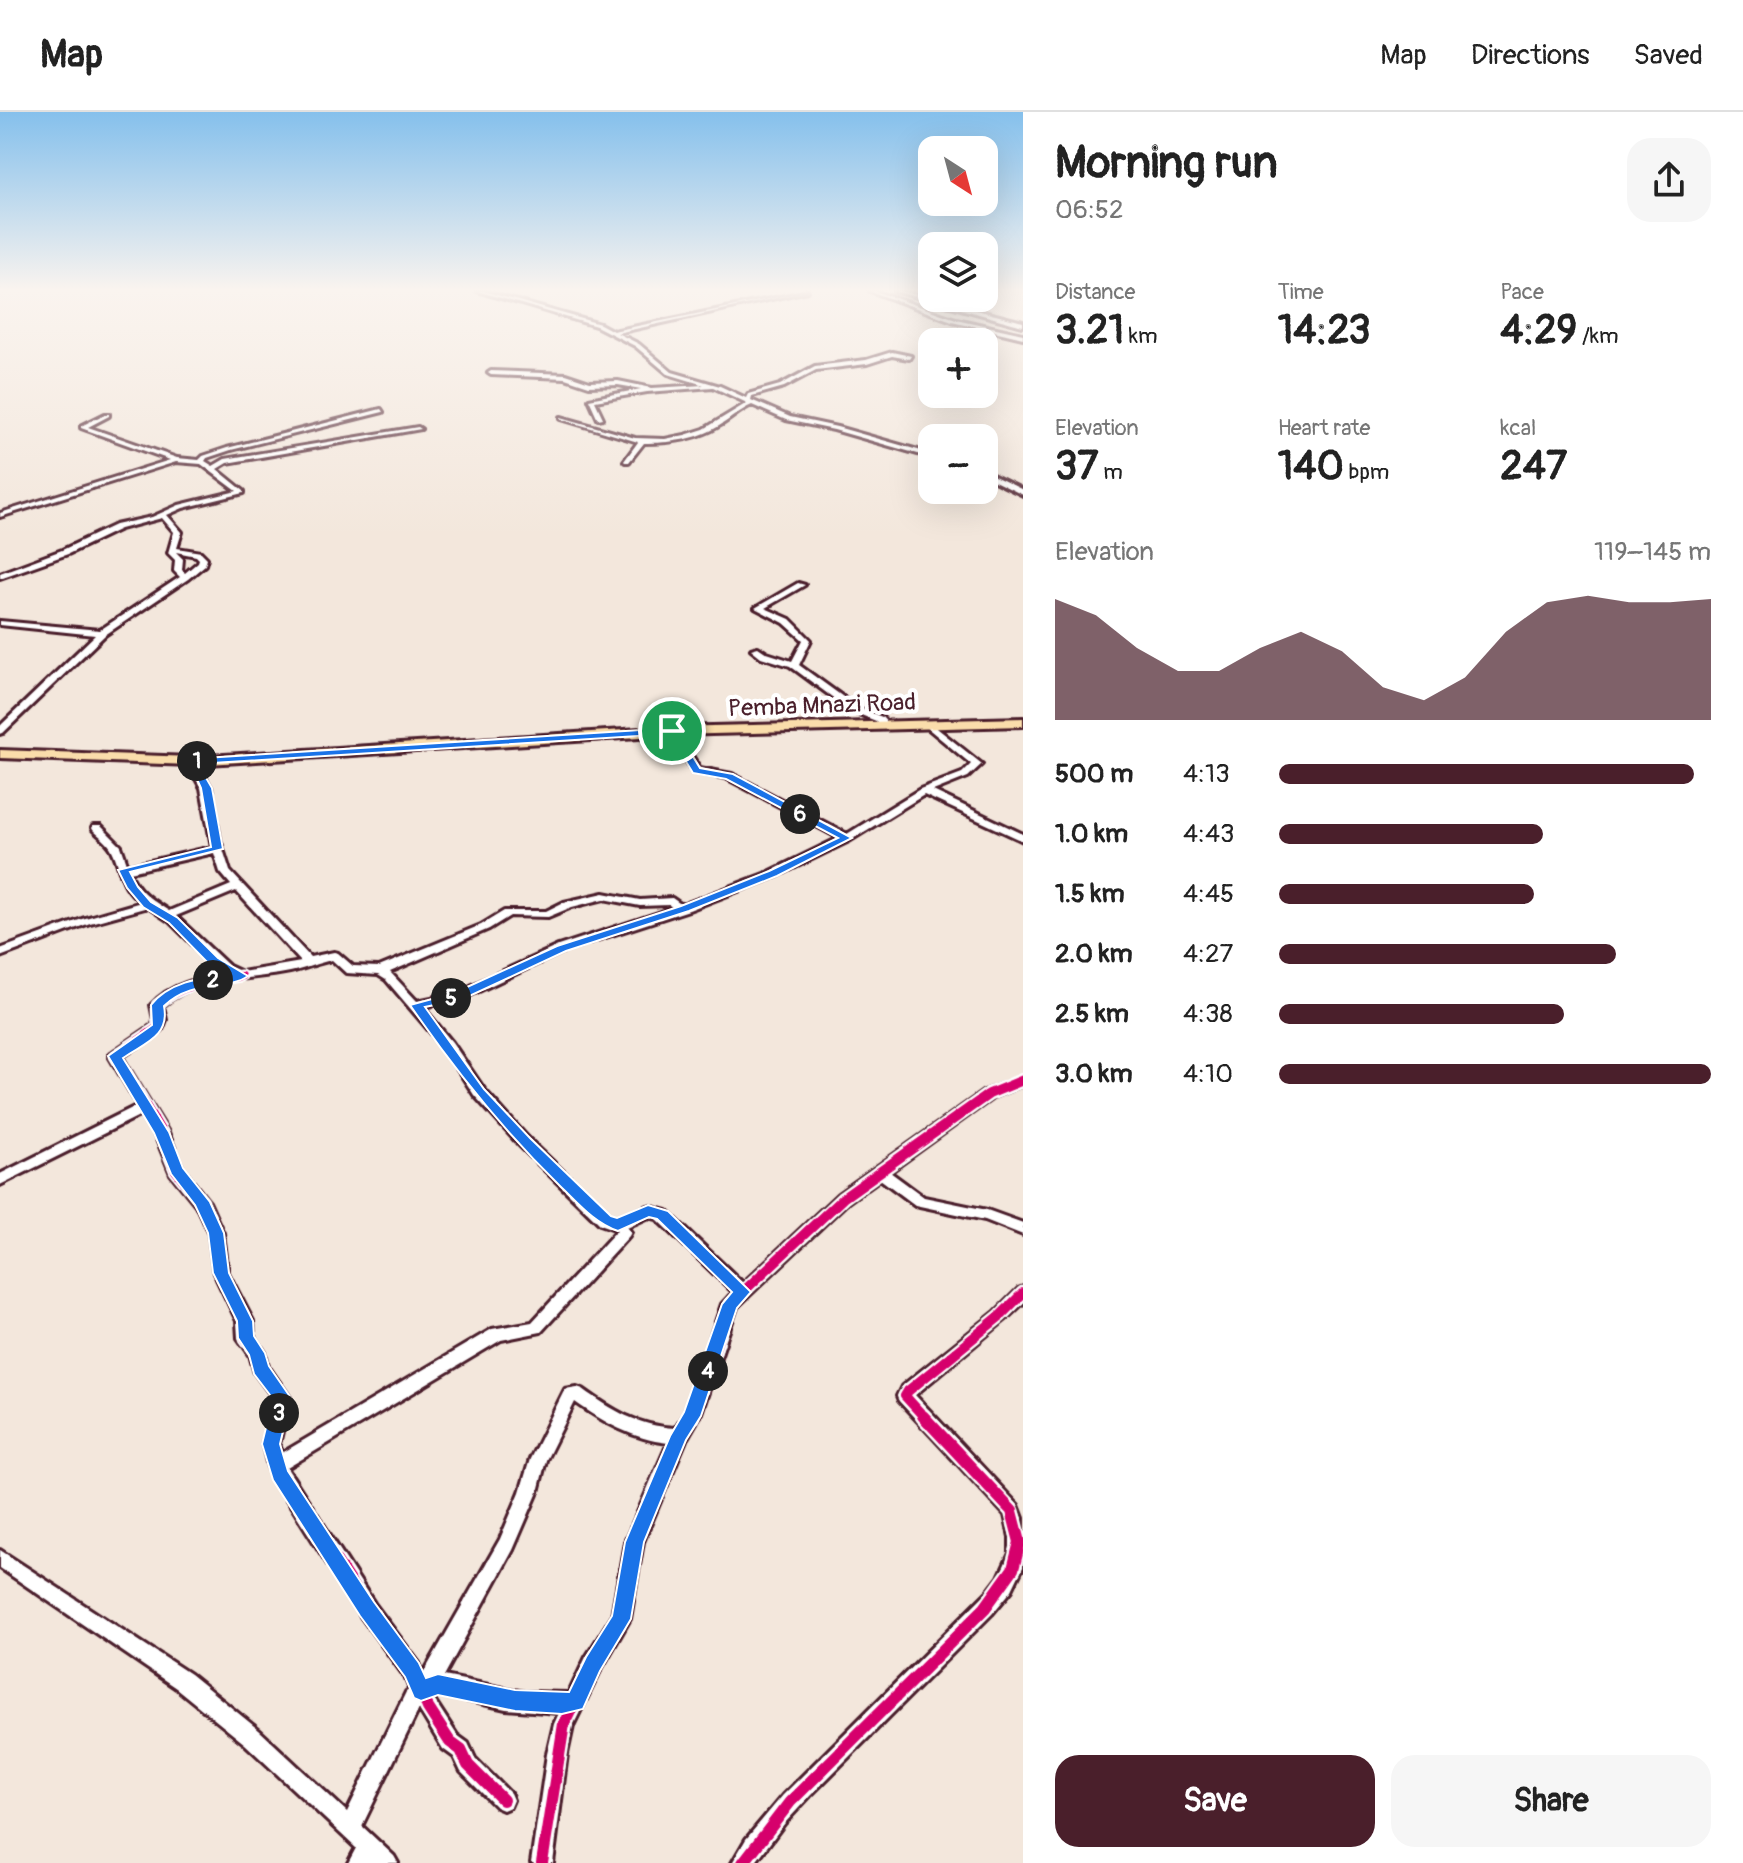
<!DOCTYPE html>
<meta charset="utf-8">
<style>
:root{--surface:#fff;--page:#f6f6f6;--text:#222;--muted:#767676;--line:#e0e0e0;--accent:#4a1f2b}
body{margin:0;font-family:Pangolin,sans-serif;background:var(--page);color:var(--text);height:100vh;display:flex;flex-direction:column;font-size:30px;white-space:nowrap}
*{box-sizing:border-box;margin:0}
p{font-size:26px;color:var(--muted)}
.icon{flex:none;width:44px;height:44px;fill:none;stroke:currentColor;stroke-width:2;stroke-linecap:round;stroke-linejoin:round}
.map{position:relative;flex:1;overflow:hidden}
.sheet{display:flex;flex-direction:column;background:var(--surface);width:720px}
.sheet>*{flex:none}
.needle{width:52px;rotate:144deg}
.tools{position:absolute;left:918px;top:24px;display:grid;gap:16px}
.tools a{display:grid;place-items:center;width:80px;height:80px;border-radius:16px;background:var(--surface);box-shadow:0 8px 32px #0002;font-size:40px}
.pin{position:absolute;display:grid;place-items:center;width:68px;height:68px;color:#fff;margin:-34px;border:4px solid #fff;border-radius:50%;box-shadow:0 2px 8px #0007}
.km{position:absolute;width:40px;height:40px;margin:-20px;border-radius:50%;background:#222;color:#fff;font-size:22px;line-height:40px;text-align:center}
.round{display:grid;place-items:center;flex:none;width:84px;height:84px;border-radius:24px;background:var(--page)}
.head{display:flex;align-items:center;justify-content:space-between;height:136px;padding:0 32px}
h1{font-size:44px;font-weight:800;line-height:60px}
.metrics{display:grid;grid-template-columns:repeat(3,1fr);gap:12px;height:136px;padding:8px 32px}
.metrics div{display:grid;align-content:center}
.metrics b{font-size:40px;font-weight:800}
.metrics small{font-size:22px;font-weight:400}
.metrics p{font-size:22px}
.chart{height:224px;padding:16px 32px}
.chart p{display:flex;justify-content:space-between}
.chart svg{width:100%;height:144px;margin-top:8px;fill:var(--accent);opacity:.7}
.action{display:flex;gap:16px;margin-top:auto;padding:16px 32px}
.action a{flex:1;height:92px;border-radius:24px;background:var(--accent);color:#fff;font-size:32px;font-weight:800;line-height:92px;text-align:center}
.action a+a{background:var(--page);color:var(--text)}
ul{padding:0 32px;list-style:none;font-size:26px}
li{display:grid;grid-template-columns:128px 96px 1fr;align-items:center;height:60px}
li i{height:20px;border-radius:10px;background:var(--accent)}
header{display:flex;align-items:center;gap:48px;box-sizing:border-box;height:112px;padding:0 40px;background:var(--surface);border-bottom:2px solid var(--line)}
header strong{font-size:38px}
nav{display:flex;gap:44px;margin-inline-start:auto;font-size:28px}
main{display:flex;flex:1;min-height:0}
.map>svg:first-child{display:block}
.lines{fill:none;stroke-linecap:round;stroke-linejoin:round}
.minor-casing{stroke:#4a1f2b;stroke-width:6}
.major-casing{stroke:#4a1f2b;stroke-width:6}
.minor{fill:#fff;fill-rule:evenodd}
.major{fill:#faddab;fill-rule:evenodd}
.cycleway-far2-casing{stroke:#fff;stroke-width:13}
.cycleway-far1-casing{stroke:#fff;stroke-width:15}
.cycleway-casing{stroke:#fff;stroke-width:17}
.cycleway-far2{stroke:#d6006c;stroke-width:8}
.cycleway-far1{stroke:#d6006c;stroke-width:10}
.cycleway{stroke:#d6006c;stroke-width:12}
.route{fill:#1a73e8;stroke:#fff;stroke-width:2;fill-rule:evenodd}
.labels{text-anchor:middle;stroke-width:8;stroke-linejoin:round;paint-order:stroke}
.far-street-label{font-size:24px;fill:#4a1f2b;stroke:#fff}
</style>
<header>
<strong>Map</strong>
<nav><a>Map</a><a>Directions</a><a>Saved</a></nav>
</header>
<main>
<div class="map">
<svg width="1023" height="1751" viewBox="0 0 1023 1751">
<rect width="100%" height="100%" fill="#f3e7dc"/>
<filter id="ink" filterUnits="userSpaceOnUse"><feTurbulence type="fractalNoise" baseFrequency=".0125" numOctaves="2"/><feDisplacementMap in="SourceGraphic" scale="16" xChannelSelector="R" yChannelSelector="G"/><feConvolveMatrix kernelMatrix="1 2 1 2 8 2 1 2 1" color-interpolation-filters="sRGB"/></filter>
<g filter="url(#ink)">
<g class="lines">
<defs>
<g id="minor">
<path d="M477,179H483L600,212L613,219L808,179L617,221L639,232L672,260L720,274L746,286L748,282L780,273L815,254L866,248L892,240L911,244L909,247L892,244L867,252L816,258L784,275L752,284L751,288L790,305L837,315L932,342V346L834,318L786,308L752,293C740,298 731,307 719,314C697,328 669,331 644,331L629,350H625L624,349L638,330L561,307V305L635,326L665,327L685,323L704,317L747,291L713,275L647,280L595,289L603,306L598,307L589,287L641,277L618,273L589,274L565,266L491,263L488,261L491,259L566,262L590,270L618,269L652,276L704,273L668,262L635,234L596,214Z"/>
<polygon points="870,179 875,179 956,207 1023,222 1023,226 952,209"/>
<polygon points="895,179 901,179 1023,210 1023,214"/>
<path d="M381,297L383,300L231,338L207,346L205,349L213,354L225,347L418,315L421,317L227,351L217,357L244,379V381L183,396L167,403L182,420L177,436L201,440L207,446L205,453L188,467L105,523L3,621L0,622V614L95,523L0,513V509L100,518L180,465L174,459L175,448L168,441L174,420L162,406L120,417L68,442L0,466V461L62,438L115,413L152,405L179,393L237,379L201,352L176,350L0,405V401L170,348L81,316V314L105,302H109V304L88,315L177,346L199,348L203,344L227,336ZM176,440L196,444L199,447L198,450L185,461L182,458L183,447Z"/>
<polygon points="984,359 1023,378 1023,383 984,364"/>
<polygon points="798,471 805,473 765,496 790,507 811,528 799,553 857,595 882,605 890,614 888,616 882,616 876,609 851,599 790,554 761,545 751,537 758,535 767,541 792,549 803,528 784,511 755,496"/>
<path d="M928,609L982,652L968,665L933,679L1023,722V729L924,683L851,728L777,764L689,798L566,838L462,887L423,895L452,930L484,977L529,1027L610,1104L618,1107L648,1094L667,1099L743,1171L838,1082L984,979L1023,964V973L994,985L890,1060L924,1085L987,1098L1023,1111V1123L985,1108L915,1093L880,1067L848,1090L737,1195L700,1304L686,1328L643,1430L630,1507L600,1559L573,1614L567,1642L553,1751H531L547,1642L554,1612L559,1601L506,1597L438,1582L432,1583L435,1589L457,1623L468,1631L475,1646L510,1681L513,1688L510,1695L503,1698L496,1695L461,1660L454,1645L443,1637L419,1597L362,1714L394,1744L398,1751H348L356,1736L245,1632L176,1576L0,1456V1438L190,1562L259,1618L347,1700L406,1580L410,1577L405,1565L360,1503L274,1367L268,1354L263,1332L274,1287L255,1261L250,1243L238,1226L237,1209L214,1161L209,1121L196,1093L171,1062L154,1020L143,1002L0,1073V1062L138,993L109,944L111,941L152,913L154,908L151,893C170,871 200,866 227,862L221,860L170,810L148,795L90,811L0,845V837L82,807L141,790C120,774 122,759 112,738C108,730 99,724 93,718L92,716L93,714H101L121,734L128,754L212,735L201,676L186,649L191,646L196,649L211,676L220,728L230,759L310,845L334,840L338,841L353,854L379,855L481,813L504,799H546L564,790L604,781L640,788L672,786L682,793L769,760L839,726L726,666L694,660L667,619L669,617H675L700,656L732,662L847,722L920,677L962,661L971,652L925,614L923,612ZM214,741L220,760L231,773L169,799C152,788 137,779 130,760ZM236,779L301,850L242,860L229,854L176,804ZM604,787L640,794L669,793L673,796L558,834L455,881L417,889L390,860L489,817L510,804L548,805L572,795ZM332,848L346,861L378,863L386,868L444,936L474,983L519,1033L600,1112L617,1118L532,1210L492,1217L282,1341L279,1332L290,1286L268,1254L265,1241L254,1224L253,1209L228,1161L223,1121L209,1090L182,1056L168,1020L122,945L162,918L166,908L163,894C197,864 248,869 290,860C305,857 317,851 332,848ZM649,1105L657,1107L733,1180L722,1192L685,1301L675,1316C638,1314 612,1298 583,1277L577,1275L565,1277L530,1347L520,1380L500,1427L423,1562L419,1551L374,1491L287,1356L501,1228L541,1220L629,1124L631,1120L627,1115ZM575,1290C603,1310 633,1327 668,1331L625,1430L612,1504L586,1545L569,1581L524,1580L444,1564L513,1438L538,1380L546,1348Z"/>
<polygon points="1023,1175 1023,1191 1005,1208 915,1283 1018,1393 1023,1406 1023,1455 1012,1478 992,1502 810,1684 784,1712 755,1751 732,1751 746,1727 783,1683 989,1478 999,1465 1010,1441 1010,1425 1005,1403 899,1289 897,1284 902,1274 995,1200 1018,1177"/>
</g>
<polygon id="major" points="1023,606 1023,614 672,623 191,653 0,646 0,638 191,645 672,615"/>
</defs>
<use href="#minor" class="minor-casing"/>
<use href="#major" class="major-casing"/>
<use href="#minor" class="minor"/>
<use href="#major" class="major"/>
<defs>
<path id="cycleway-far2" d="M123,957L115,944L158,915L157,893C181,872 210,869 241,864"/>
<g id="cycleway-far1">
<polyline points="122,955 161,1020 176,1058 202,1090 216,1121 221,1161 245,1209 246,1226 257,1241 261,1256 282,1286 277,1306"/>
<polyline points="691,1306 730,1192 843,1086 989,982 1023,968"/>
<polyline points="925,1306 905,1284 908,1279 1000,1204 1023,1181"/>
</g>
<g id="cycleway">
<polyline points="278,1304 271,1332 280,1362 367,1497 412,1558 428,1596 450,1630 461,1638 468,1653 503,1688"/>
<polyline points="542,1751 564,1612 593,1552 621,1507 634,1430 679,1324 692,1304"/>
<polyline points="743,1751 790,1690 985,1496 1013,1457 1020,1430 1012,1399 923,1304"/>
</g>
</defs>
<use href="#cycleway-far2" class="cycleway-far2-casing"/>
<use href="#cycleway-far1" class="cycleway-far1-casing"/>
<use href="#cycleway" class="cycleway-casing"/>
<use href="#cycleway-far2" class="cycleway-far2"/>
<use href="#cycleway-far1" class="cycleway-far1"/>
<use href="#cycleway" class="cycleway"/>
</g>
</g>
<linearGradient id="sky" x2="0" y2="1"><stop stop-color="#85c0ec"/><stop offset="0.42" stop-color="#faf4ef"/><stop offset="1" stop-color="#faf4ef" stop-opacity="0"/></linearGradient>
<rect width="1023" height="424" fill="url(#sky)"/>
<path class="route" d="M672,616L676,617L700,656L733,662L852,726L777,764L689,799L566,839L463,887L425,895L484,977L530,1026L611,1104L617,1106L648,1093L668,1099L751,1180L737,1196L701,1304L686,1328L644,1430L631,1507L600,1559L583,1597L562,1602L515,1599L438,1583L421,1589L414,1586L405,1565L360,1504L273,1368L262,1332L273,1287L254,1262L249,1243L238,1226L237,1209L213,1161L208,1121L195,1093L171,1062L154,1021L108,944L152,913L151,893C169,870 200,866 228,862L209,852L169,811L143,795L127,776L118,758L211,735L201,676L188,647ZM669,622L693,661L726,667L838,726L769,759L681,794L557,834L454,881L410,893C456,960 502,1017 560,1074C578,1091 594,1111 618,1119L649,1105L657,1107L732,1180L722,1192L684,1300L670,1324L625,1430L612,1504L586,1545L569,1580L515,1578L438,1562L426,1566L419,1551L374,1490L288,1359L280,1332L291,1286L269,1254L265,1241L254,1224L253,1209L229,1161L224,1121L210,1090L183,1056L169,1020L123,946C145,931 170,924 164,894C192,867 227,879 248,864L218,846L178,806L151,790L138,775L130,760L223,737L212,676L198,652Z"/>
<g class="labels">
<g class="far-street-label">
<text transform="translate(822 593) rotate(-2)" y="8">Pemba Mnazi Road</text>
</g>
</g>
</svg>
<div class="tools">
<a><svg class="needle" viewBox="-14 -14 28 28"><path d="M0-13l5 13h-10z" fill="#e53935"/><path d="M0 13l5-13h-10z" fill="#767676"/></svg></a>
<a><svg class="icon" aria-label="layers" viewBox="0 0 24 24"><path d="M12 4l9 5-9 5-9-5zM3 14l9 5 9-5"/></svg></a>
<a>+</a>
<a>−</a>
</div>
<div class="pin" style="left:672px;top:619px;background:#1e9e55"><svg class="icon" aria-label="arrive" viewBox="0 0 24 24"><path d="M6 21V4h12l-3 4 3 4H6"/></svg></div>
<b class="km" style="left:197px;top:649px">1</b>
<b class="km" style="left:213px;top:868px">2</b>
<b class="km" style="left:279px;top:1301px">3</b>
<b class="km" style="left:708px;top:1259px">4</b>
<b class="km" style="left:451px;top:886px">5</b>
<b class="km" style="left:800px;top:702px">6</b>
</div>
<section class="sheet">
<div class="head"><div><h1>Morning run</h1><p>06:52</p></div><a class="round"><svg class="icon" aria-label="share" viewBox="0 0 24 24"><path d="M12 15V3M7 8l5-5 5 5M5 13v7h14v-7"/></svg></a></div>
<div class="metrics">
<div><p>Distance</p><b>3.21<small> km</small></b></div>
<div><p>Time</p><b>14:23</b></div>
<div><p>Pace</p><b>4:29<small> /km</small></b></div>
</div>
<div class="metrics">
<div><p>Elevation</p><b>37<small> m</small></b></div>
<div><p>Heart rate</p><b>140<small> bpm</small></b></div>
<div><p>kcal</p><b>247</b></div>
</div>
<div class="chart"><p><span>Elevation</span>119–145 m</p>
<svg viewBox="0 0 160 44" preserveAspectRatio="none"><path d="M0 44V7L10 12L20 22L30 29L40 29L50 22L60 17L70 23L80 34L90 38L100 31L110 17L120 8L130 6L140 8L150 8L160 7V44z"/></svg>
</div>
<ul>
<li><b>500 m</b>4:13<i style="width:96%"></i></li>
<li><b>1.0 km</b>4:43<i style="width:61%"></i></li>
<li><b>1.5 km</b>4:45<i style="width:59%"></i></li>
<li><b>2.0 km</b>4:27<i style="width:78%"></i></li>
<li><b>2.5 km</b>4:38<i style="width:66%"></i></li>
<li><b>3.0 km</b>4:10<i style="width:100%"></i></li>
</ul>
<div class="action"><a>Save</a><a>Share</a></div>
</section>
</main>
